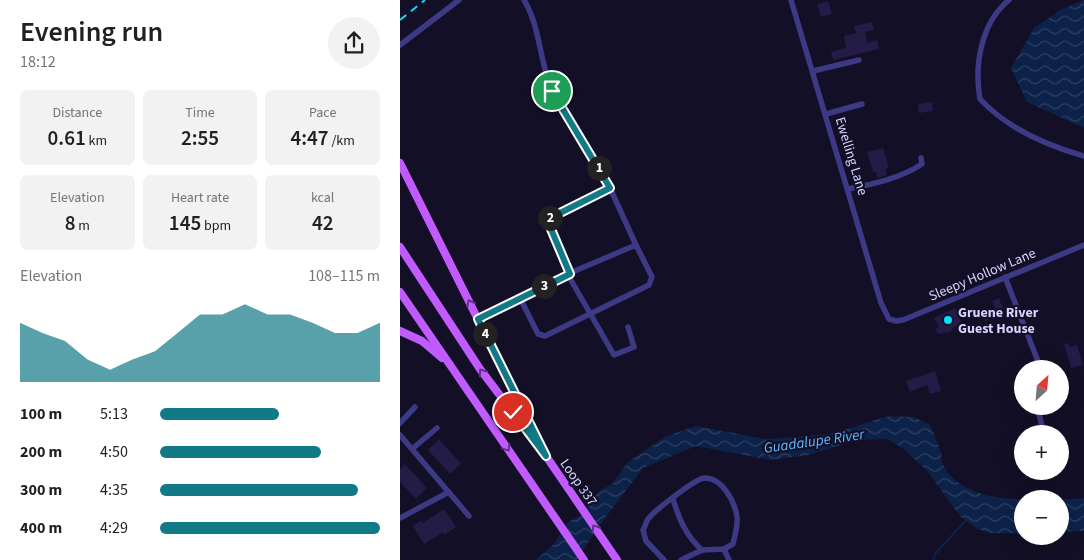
<!DOCTYPE html>
<meta charset="utf-8">
<style>
:root{--surface:#fff;--page:#f2f2f2;--text:#202124;--muted:#757577;--accent:#127987}
body{margin:0;font-family:"Source Sans 3",sans-serif;background:var(--page);color:var(--text);height:100vh;display:flex;flex-direction:column;font-size:19px;white-space:nowrap}
*{box-sizing:border-box;margin:0}
p{font-size:16px;color:var(--muted)}
.icon{flex:none;width:28px;height:28px;fill:none;stroke:currentColor;stroke-width:2;stroke-linecap:round;stroke-linejoin:round}
.map{position:relative;flex:1;overflow:hidden}
.drawer{display:flex;flex-direction:column;background:var(--surface);width:400px}
.drawer>*{flex:none}
.needle{width:32px;rotate:26deg}
.buttons{position:absolute;left:614px;top:360px;display:grid;gap:10px}
.buttons a{display:grid;place-items:center;width:55px;height:55px;border-radius:50%;background:var(--surface);box-shadow:0 5px 20px #0002;font-size:25px}
.pin{position:absolute;display:grid;place-items:center;width:42px;height:42px;color:#fff;margin:-21px;border:2px solid #fff;border-radius:50%;box-shadow:0 1px 5px #0007}
.km{position:absolute;width:25px;height:25px;margin:-12px;border-radius:50%;background:#222;color:#fff;font-size:14px;line-height:25px;text-align:center}
.round{display:grid;place-items:center;flex:none;width:52px;height:52px;border-radius:26px;background:var(--page)}
.head{display:flex;align-items:center;justify-content:space-between;height:85px;padding:0 20px}
h1{font-size:28px;font-weight:600;line-height:38px}
.figures{display:grid;grid-template-columns:repeat(3,1fr);gap:8px;height:85px;padding:5px 20px}
.figures div{display:grid;align-content:center;border-radius:8px;background:var(--page);text-align:center}
.figures b{font-size:21px;font-weight:600}
.figures small{font-size:14px;font-weight:400}
.figures p{font-size:14px}
.chart{height:140px;padding:10px 20px}
.chart p{display:flex;justify-content:space-between}
.chart svg{width:100%;height:90px;margin-top:5px;fill:var(--accent);opacity:.7}
ul{padding:0 20px;list-style:none;font-size:16px}
li{display:grid;grid-template-columns:80px 60px 1fr;align-items:center;height:38px}
li i{height:12px;border-radius:6px;background:var(--accent)}
main{display:flex;flex:1;min-height:0}
.map>svg:first-child{display:block}
.water{fill:url(#water-waves)}
.lines{fill:none;stroke-linecap:round;stroke-linejoin:round}
.stream{stroke:#0c2248;stroke-width:2}
.building{fill:#241b47}
.minor{stroke:#3d3a85;stroke-width:5.5}
.major{stroke:#c25bff;stroke-width:8}
.rail{stroke:#00e5ff;stroke-width:2;stroke-dasharray:8 6;stroke-linecap:butt}
.oneway{stroke:#623188}
.route-casing{stroke:#fff;stroke-width:10}
.route{stroke:#127987;stroke-width:6}
.poi-dot{fill:#00e5ff;stroke:#130f26;stroke-width:2}
.labels{text-anchor:middle;stroke-width:4.5;stroke-linejoin:round;paint-order:stroke}
.street-label{font-size:14px;fill:#d9d4ff;stroke:#130f26}
.poi-label{font-size:14px;font-weight:bold;fill:#d9d4ff;stroke:#130f26;text-anchor:start}
.water-label{font-size:15px;font-style:italic;fill:#62b6ff;stroke:#130f26}
</style>
<main>
<section class="drawer">
<div class="head"><div><h1>Evening run</h1><p>18:12</p></div><a class="round"><svg class="icon" aria-label="share" viewBox="0 0 24 24"><path d="M12 15V3M7 8l5-5 5 5M5 13v7h14v-7"/></svg></a></div>
<div class="figures">
<div><p>Distance</p><b>0.61<small> km</small></b></div>
<div><p>Time</p><b>2:55</b></div>
<div><p>Pace</p><b>4:47<small> /km</small></b></div>
</div>
<div class="figures">
<div><p>Elevation</p><b>8<small> m</small></b></div>
<div><p>Heart rate</p><b>145<small> bpm</small></b></div>
<div><p>kcal</p><b>42</b></div>
</div>
<div class="chart"><p><span>Elevation</span>108–115 m</p>
<svg viewBox="0 0 160 44" preserveAspectRatio="none"><path d="M0 44V15L10 20L20 24L30 33L40 38L50 33L60 29L70 20L80 11L90 11L100 6L110 11L120 11L130 15L140 20L150 20L160 15V44z"/></svg>
</div>
<ul>
<li><b>100 m</b>5:13<i style="width:54%"></i></li>
<li><b>200 m</b>4:50<i style="width:73%"></i></li>
<li><b>300 m</b>4:35<i style="width:90%"></i></li>
<li><b>400 m</b>4:29<i style="width:100%"></i></li>
</ul>
</section>
<div class="map">
<svg width="684" height="560" viewBox="0 0 684 560">
<defs>
<pattern id="water-waves" width="16" height="10" patternUnits="userSpaceOnUse" patternTransform="scale(1.25)"><rect width="16" height="10" fill="#0c2248"/><path d="M0 5q4-4 8 0t8 0" fill="none" stroke="#2f4163"/></pattern>
</defs>
<rect width="100%" height="100%" fill="#130f26"/>
<g class="water">
<polygon points="684,0 684,128 627,102 611,68 634,28 662,9"/>
<path d="M489,416L514,417L530,425C533,433 538,442 540,450C542,454 541,458 542,462C555,493 594,499 622,499V533H590L577,529L560,516L528,472L504,449L487,439L457,440L409,455L370,460L296,446L243,468L194,533L177,560H136L154,544L167,523L182,514L199,491L212,484L227,463L264,437L296,426L365,439L383,438L430,434Z"/>
<polygon points="684,498 684,531 660,532 660,500"/>
</g>
<g class="lines">
<polyline class="stream" points="534,560 535,554 567,519"/>
</g>
<g class="building">
<polygon points="428,1 432,14 421,17 417,4"/>
<polygon points="472,22 474,30 465,32 467,43 477,40 479,49 433,60 431,52 446,48 444,36 456,33 454,26"/>
<polygon points="532,102 533,111 519,113 518,104"/>
<polygon points="483,148 489,168 485,169 487,175 477,178 476,172 473,172 467,152"/>
<polygon points="599,298 605,314 585,321 582,313 595,308 592,301"/>
<polygon points="555,308 562,323 553,328 550,332 538,334 535,329 539,327 534,318"/>
<polygon points="669,343 670,347 677,345 683,365 671,368 664,344"/>
<polygon points="535,371 541,391 530,394 527,385 510,392 506,381"/>
<polygon points="39,439 61,464 50,474 28,450"/>
<polygon points="5,464 27,488 16,499 0,482 0,469"/>
<polygon points="44,509 56,527 44,535 43,532 24,544 13,526 22,520 23,523"/>
</g>
<g class="lines">
<g class="minor">
<path d="M124,0C141,28 139,63 153,92C169,126 194,154 210,188"/>
<polyline points="391,0 481,303 489,319 496,321 503,320 684,245"/>
<path d="M609,0C581,23 574,65 580,99C607,128 648,146 684,156"/>
<polyline points="0,45 59,0"/>
<polyline points="413,71 459,60"/>
<polyline points="426,114 462,104"/>
<path d="M448,189C474,184 501,178 522,164L521,158"/>
<polyline points="170,274 148,222 152,217 210,188 236,245"/>
<polyline points="168,275 214,355 234,347 228,327"/>
<polyline points="605,277 641,369"/>
<path d="M78,319C111,303 144,286 177,270L236,245L252,277L249,285L145,336L138,334L120,298"/>
<polyline points="637,406 644,434"/>
<polyline points="0,423 15,407"/>
<polyline points="0,435 69,516"/>
<polyline points="12,449 37,428"/>
<path d="M273,499C279,519 286,536 302,550"/>
<polyline points="0,518 49,492"/>
<polyline points="324,549 329,560"/>
<path d="M264,560L246,541L243,530C245,527 246,522 248,519C254,511 295,479 304,478C322,477 335,502 337,517C338,526 335,535 333,544L324,549L302,550L281,560"/>
</g>
<g class="major">
<polyline points="0,163 137,438"/>
<polyline points="0,247 80,369 146,456 217,560"/>
<polyline points="0,292 184,560"/>
<polyline points="0,331 22,341 42,358"/>
</g>
<polyline class="rail" points="0,20 25,0"/>
</g>
<defs><path id="oneway-chevron" d="M-2-3.5L2.5 0L-2 3.5" fill="none" stroke-width="1.6" stroke-linecap="round" stroke-linejoin="round" transform="scale(1.25)"/></defs>
<g class="oneway">
<use href="#oneway-chevron" transform="translate(70 303) rotate(-118)"/>
<use href="#oneway-chevron" transform="translate(82 372) rotate(-126)"/>
<use href="#oneway-chevron" transform="translate(107 448) rotate(56)"/>
<use href="#oneway-chevron" transform="translate(195 528) rotate(-123)"/>
</g>
<g class="lines">
<defs>
<polyline id="route" points="113,412 146,456 78,319 170,274 148,222 152,217 210,188 152,91"/>
</defs>
<use href="#route" class="route-casing"/>
<use href="#route" class="route"/>
</g>
<circle class="poi-dot" cx="548" cy="320" r="5"/>
<g class="labels">
<g class="street-label">
<text transform="translate(452 156) rotate(73)" y="5">Ewelling Lane</text>
<text transform="translate(582 274) rotate(-23)" y="5">Sleepy Hollow Lane</text>
<text transform="translate(179 482) rotate(55)" y="5">Loop 337</text>
</g>
<g class="poi-label">
<text x="558" y="317">Gruene River<tspan x="558" dy="16">Guest House</tspan></text>
</g>
<g class="water-label">
<text transform="translate(414 441) rotate(-8)" y="5">Guadalupe River</text>
</g>
</g>
</svg>
<div class="buttons">
<a><svg class="needle" viewBox="-14 -14 28 28"><path d="M0-13l5 13h-10z" fill="#e53935"/><path d="M0 13l5-13h-10z" fill="#757577"/></svg></a>
<a>+</a>
<a>−</a>
</div>
<div class="pin" style="left:152px;top:91px;background:#1e9e55"><svg class="icon" aria-label="arrive" viewBox="0 0 24 24"><path d="M6 21V4h12l-3 4 3 4H6"/></svg></div>
<div class="pin" style="left:113px;top:412px;background:#d93025"><svg class="icon" aria-label="check" viewBox="0 0 24 24"><path d="M5 12l5 5 9-10"/></svg></div>
<b class="km" style="left:199px;top:168px">1</b>
<b class="km" style="left:150px;top:218px">2</b>
<b class="km" style="left:144px;top:286px">3</b>
<b class="km" style="left:85px;top:334px">4</b>
</div>
</main>
